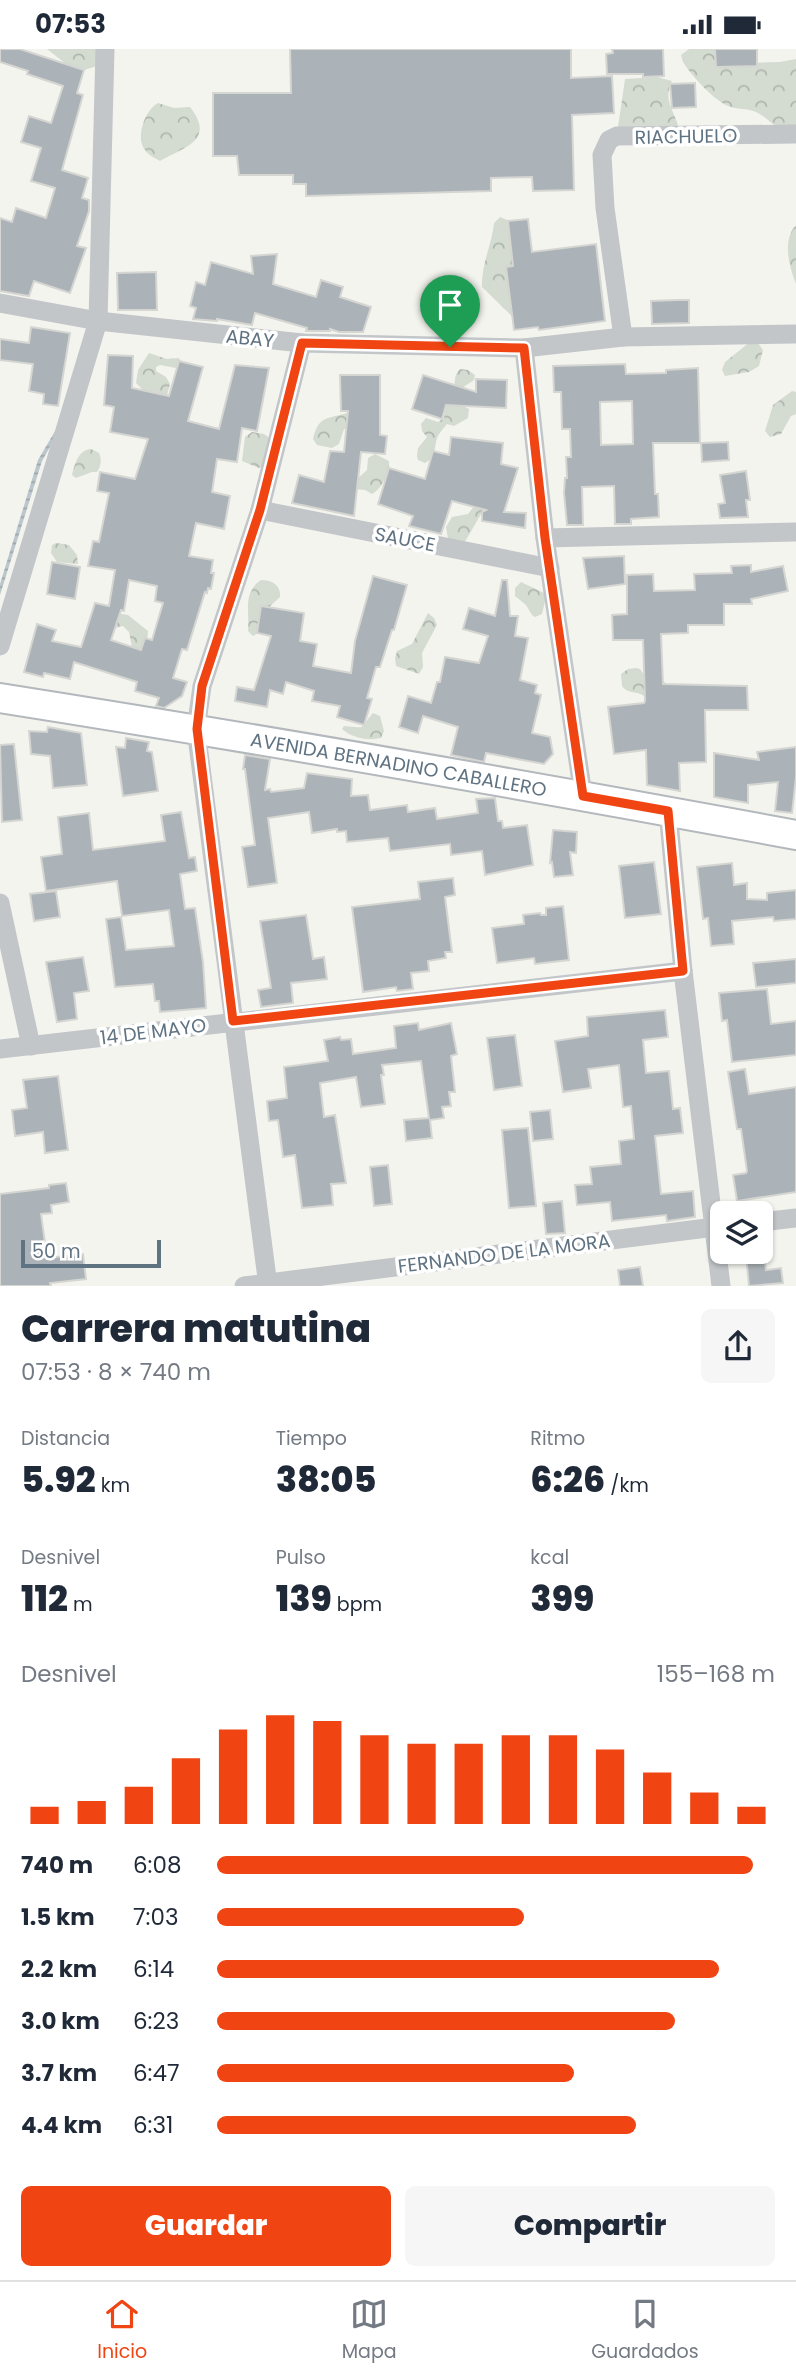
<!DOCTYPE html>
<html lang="es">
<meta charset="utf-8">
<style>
:root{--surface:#fff;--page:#f6f6f7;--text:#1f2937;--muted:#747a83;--line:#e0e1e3;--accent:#f04513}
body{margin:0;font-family:Poppins,sans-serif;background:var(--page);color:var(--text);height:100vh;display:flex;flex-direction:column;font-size:26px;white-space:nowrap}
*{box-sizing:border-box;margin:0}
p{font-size:23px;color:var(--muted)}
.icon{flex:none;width:38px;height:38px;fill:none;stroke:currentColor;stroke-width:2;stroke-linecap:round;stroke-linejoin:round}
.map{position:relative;height:1237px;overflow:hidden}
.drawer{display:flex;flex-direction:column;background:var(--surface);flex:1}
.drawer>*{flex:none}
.controls{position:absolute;left:710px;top:1152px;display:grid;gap:14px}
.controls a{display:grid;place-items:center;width:63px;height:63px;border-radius:10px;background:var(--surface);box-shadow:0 2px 5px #0004;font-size:35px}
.scale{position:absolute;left:21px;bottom:18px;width:140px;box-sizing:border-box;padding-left:7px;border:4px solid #607382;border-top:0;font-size:19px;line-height:24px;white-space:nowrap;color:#607382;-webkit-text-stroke:5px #fff;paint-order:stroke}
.pin{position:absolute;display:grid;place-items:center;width:60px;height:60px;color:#fff;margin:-72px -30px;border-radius:50% 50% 50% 0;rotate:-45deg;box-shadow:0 0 7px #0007}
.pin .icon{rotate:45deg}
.round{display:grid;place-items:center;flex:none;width:74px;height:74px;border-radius:10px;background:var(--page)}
.head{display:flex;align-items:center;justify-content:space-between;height:119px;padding:0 21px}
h1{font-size:38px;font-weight:800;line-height:52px}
.metrics{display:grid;grid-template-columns:repeat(3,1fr);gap:10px;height:119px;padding:7px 21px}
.metrics div{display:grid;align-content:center}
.metrics b{font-size:35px;font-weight:800}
.metrics small{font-size:19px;font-weight:400}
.metrics p{font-size:19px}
.chart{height:196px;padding:14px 21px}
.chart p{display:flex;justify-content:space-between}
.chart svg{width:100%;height:126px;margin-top:7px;stroke:var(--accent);stroke-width:6}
.action{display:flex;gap:14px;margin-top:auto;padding:14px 21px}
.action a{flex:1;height:80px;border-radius:10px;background:var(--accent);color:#fff;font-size:28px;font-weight:800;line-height:80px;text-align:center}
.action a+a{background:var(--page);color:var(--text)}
ul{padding:0 21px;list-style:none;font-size:23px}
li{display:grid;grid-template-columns:112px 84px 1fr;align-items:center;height:52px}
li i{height:18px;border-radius:9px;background:var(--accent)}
.status{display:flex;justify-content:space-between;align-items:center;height:49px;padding:0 35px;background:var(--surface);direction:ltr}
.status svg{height:19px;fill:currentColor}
.tab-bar{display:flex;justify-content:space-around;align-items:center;height:98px;border-top:2px solid var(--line);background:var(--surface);font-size:19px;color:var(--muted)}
.tab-bar a{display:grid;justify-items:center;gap:4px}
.tab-bar .current{color:var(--accent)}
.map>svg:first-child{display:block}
.forest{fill:url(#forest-crowns)}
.water{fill:url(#water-rules)}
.building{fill:#abb3b8;stroke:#d5d5d2;stroke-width:2;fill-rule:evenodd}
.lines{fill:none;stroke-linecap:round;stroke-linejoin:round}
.secondary-casing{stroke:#b2b8bc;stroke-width:32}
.street{stroke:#c2c6c9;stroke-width:19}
.secondary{stroke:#fff;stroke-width:28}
.route-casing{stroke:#fff;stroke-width:14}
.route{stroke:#f04513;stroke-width:9}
.labels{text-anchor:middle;stroke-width:7;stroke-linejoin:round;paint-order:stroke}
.street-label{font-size:19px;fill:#607382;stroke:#fff}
</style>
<div class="status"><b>07:53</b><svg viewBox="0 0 49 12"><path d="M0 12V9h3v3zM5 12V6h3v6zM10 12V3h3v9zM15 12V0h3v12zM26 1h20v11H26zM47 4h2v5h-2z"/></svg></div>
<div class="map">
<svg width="796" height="1237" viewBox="0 0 796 1237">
<defs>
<pattern id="forest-crowns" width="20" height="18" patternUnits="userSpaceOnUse" patternTransform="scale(1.75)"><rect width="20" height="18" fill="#d4dbd0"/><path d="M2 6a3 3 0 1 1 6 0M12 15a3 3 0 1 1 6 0" fill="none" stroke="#afb6ae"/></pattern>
<pattern id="water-rules" width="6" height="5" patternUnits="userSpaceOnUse" patternTransform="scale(1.75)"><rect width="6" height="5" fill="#bbc7cc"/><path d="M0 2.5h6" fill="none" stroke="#9ba6ab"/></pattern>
</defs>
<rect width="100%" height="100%" fill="#f4f4ef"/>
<g class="forest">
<polygon points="47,0 105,0 97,17 81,22 66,15"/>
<path d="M689,0H713L748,14L780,13L796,10V83C778,84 772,72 758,64C749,59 741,61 731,58C716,54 691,26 683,13L681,6Z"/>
<path d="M657,28L672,32C664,48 671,58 677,73C679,79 677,85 676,92L618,78L625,30Z"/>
<path d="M158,54L174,59L190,58C216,91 185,98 160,112C155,109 148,106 145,101C135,88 145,61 158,54Z"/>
<path d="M500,168L507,171L513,217L535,264L532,279H524L482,238C481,216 492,195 494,174Z"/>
<path d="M796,176V235C789,217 782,191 796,176Z"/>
<polygon points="750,293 758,294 763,301 759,317 749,323 725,327 722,321 725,313"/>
<polygon points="149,304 167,310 179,309 181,313 176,319 160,316 156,318 156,322 166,328 170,335 166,350 143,349 142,340 136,334 138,321"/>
<path d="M460,320L468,321L475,326L474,331L459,341V355L469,360L468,369L454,377L447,375C444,379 439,384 437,389C434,400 436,408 425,414L418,411L417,407L418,399L427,388L422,382L421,375L426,369L438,373L444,369C445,358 449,351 453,341C456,333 453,327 460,320Z"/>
<polygon points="792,342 796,343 796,365 791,367 781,385 770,388 765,382 773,356"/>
<path d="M352,362L351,379L344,380L339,395L332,399L317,396L313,390C319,363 332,371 352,362Z"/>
<polygon points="252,383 264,385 271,390 263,417 259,419 242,412 245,388"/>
<path d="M91,400L99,404C102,410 101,418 97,423H92L76,429L72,426C75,415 78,401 91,400Z"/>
<path d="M375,405L389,412C390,423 382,440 372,445L365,441L353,440L356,431L367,421L368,409Z"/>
<polygon points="488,453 466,491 463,493 448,490 446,478 452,468 468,465 476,455"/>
<polygon points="56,494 69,496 77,506 78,515 57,513 51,504 52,496"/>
<path d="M261,531C272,531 281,536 280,548L268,559L263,581L253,587L248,582C250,563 242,544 261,531Z"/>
<polygon points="521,533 544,544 545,552 542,565 535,568 532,566 526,556 515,547 515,539"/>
<polygon points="116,564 128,566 148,582 147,595 141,606 132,598 129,583 123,577 112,580"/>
<polygon points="428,564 434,569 437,576 422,604 423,618 419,625 396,617 395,609 397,602 412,595"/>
<path d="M636,619L640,620L647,630L663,632L669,637L646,649C640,641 628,646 622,637L621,625L628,620Z"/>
<path d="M373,664L380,667L384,682L381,689C368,692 352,689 342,680L344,677C368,679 358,681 373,664Z"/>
</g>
<polygon class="water" points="61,372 64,373 42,412 0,546 0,535 38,411"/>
<g class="building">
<polygon points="0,0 20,0 84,21 77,44 83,46 62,121 88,129 82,149 89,151 89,162 77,197 86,199 70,244 34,232 29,247 0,242 0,169 12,173 16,159 46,169 55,139 31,132 41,99 21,93 29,67 51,74 63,37 27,25 28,22 0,13"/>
<polygon points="290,0 571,0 571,29 612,27 614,64 572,66 574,141 533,142 532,128 491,129 491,142 306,147 306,135 293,135 293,126 239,126 237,107 213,107 213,44 291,44"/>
<polygon points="612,0 663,0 664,27 643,28 643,25 607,25 606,5 613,4"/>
<polygon points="715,0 757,0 757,17 716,18"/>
<polygon points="695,34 696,58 672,59 670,35"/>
<polygon points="528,170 532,203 596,195 605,272 539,281 538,278 514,281 506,218 513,217 508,172"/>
<polygon points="277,205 273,235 316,248 321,231 343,238 340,248 371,258 363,283 339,283 330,280 330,282 306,282 307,279 255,264 252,276 217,270 217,272 193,270 196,259 190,257 196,233 205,236 211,213 253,225 251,207"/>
<polygon points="156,223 157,261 118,261 117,224"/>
<polygon points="677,251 689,251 689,274 652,275 651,252"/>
<polygon points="31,278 70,284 58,357 43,355 44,345 29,342 33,315 0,311 0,290 29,294"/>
<path d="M108,306L133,307L132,339L169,347L179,312L203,318L188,372L219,380L235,316L269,319L257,382L242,379L237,413L217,410L212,443L230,447L224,480L196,474L189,507L213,511L211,524H214L211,540L208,539L207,544L205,543L187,601L182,600L173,629L187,633L182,647L164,659L156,657L159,649L135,642L137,633L74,613L70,630L44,624L43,628L24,623L37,575L56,581L52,592L81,598L95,554L109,557L115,521L88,517L93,492L99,493L109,444L97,442L100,423L135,430L148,390L110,383L114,358L104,356ZM129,531L157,537L155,552L163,554L152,591L145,589L141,601L111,591L121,561L124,562Z"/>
<path d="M625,315L626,325L666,324V321L698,319L700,394H653L655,445H658L659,468L631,470V475H615L614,437L582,438L583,476H567L564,444L565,429H567L566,408H571L570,380H562L561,343H554L553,317ZM632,352L633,395L601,396L600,353Z"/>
<polygon points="340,326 380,326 380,386 387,387 385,405 361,403 354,467 292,454 299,426 324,433 330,402 344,403 348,362 341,362"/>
<polygon points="423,326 476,343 476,330 507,331 506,359 446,356 442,370 412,360"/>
<polygon points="451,388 503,394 501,415 518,419 504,463 526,464 525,479 482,472 482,463 486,461 452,452 441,485 409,477 413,467 378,455 389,419 425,430 433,402 449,406"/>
<polygon points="728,393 729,411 702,413 701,394"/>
<polygon points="746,422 750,451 746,451 748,468 720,469 718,455 725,454 720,426"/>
<polygon points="624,507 625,535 588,540 583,509"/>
<polygon points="52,513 80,518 75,550 47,545"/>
<polygon points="751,516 751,523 783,517 788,542 751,550 752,555 724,555 724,576 688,576 688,584 661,585 663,635 747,637 748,661 705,661 706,713 679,714 680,742 647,736 646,701 614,705 608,658 644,654 645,652 643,591 613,591 612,566 627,565 627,526 653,525 654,542 695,541 694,525 732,524 731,517"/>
<polygon points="373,527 407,536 394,581 392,581 380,618 376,618 367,649 372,650 364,676 337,668 340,657 312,652 314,642 286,633 283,645 270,641 267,658 235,652 237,638 254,641 271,587 257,584 261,557 304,564 300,592 317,595 313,617 351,624 355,592"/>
<polygon points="502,531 507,531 510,567 518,567 515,587 528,589 520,631 537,636 535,644 541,646 532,684 550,688 553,705 544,715 486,704 484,713 451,706 458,678 423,667 418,684 399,678 408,647 431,654 437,633 440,633 445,608 479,614 488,587 463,580 469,559 495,567"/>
<polygon points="48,678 81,684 87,736 53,739 50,707 31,705 29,682 47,683"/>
<polygon points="126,689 149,693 147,702 152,703 158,742 123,747 116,698 125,699"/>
<polygon points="14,695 22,771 2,773 0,696"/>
<polygon points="796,698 796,728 792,764 775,762 778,733 748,736 748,754 714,748 714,704 759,711 757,703"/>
<polygon points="245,706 270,710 265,741 270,740 271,743 304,739 307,724 352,730 351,747 368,746 370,761 407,756 408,763 435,759 437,770 478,764 476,750 495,749 498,772 502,772 503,779 527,776 533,816 485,826 482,802 451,806 450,795 390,802 388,789 347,793 346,782 337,783 337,780 312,784 309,763 268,769 277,834 248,838 242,798 255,796 245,720 243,720"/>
<polygon points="181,763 189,809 195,808 197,822 180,825 185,860 195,859 203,913 206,959 160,963 159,952 155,952 153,935 115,938 106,870 121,868 126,901 174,897 169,861 122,867 117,832 46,842 41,808 62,805 58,768 89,764 93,801 165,792 161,766"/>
<polygon points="553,781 577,783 576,804 570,803 573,826 554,828 552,813 550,814"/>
<polygon points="654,813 661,865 625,869 619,817"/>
<polygon points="732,814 734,836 747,834 747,850 767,851 767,844 796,841 796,870 774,872 773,868 732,872 734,895 711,897 708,869 703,870 697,818"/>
<polygon points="453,829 455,846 445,848 452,903 445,903 446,909 428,912 429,922 411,924 413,940 397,942 396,938 363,943 352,858 420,850 418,833"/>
<polygon points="56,842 60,868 34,872 30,845"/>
<polygon points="563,857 569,911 535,915 534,909 497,914 492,879 524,875 523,866 540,864 541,866 546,866 546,859"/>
<polygon points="306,866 313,910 324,908 327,930 291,934 293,954 261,958 258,941 271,939 260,872"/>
<polygon points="83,908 89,942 74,944 77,970 57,973 46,913"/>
<polygon points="796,910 796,934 756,938 753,914"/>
<polygon points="767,940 771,975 796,972 796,1006 732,1013 727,971 722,972 719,944"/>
<polygon points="665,961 668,988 643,991 646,1024 669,1022 673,1060 680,1059 683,1084 655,1087 661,1145 693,1142 695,1168 667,1172 666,1166 612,1172 610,1153 577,1156 575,1136 592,1135 590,1118 621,1115 619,1092 634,1090 631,1057 623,1058 619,1016 588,1020 591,1039 563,1043 555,992 588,987 587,968"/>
<polygon points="418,974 419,981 451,974 457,1005 451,1007 455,1043 449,1043 451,1057 442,1058 444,1069 430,1071 432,1089 406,1092 404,1071 429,1069 421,1012 382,1016 384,1026 381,1026 385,1055 361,1058 356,1028 320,1034 324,1068 335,1066 346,1134 331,1135 333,1156 302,1159 295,1106 283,1108 278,1071 269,1072 267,1052 287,1049 284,1018 328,1012 324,991 340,988 341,991 351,990 353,1005 396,999 394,977"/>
<polygon points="515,986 522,1037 494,1041 487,989"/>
<polygon points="745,1020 749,1045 796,1038 796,1143 737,1152 733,1126 746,1124 747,1122 741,1080 737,1080 728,1023"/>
<polygon points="58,1027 68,1101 45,1104 43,1083 15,1087 12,1061 27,1059 23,1031"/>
<polygon points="550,1061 553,1090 533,1092 530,1063"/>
<polygon points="528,1079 536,1157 509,1159 502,1081"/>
<polygon points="388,1116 392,1155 374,1157 370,1118"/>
<polygon points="66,1134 69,1153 51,1156 52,1164 41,1165 47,1209 83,1205 86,1230 50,1234 51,1237 0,1237 0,1145 49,1139 49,1136"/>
<polygon points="562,1152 565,1184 546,1185 543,1154"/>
<polygon points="764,1204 766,1221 781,1219 783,1234 749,1237 746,1206"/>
<polygon points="640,1218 643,1237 620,1237 618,1221"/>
</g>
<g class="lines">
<defs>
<g id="secondary">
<path id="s1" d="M0,649C266,691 531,737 796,786"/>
</g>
</defs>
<use href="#secondary" class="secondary-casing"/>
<g class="street">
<polyline points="0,254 98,272 302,294 524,299 623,288 796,285"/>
<polyline points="623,288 605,159 602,106 609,91 617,87 796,85"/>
<polyline points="524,299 545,489 583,746"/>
<polyline points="260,461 550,519"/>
<polyline points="545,489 796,483"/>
<polyline points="0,597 98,272 105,0"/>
<polyline points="668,762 683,922 721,1237"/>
<polyline points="0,854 31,997"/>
<polyline points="0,1000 683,922"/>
<polyline points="761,1173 796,1169"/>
<polyline points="244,1237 723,1177"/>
<polyline points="268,1237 196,680 202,637 260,461 302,294"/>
</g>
<use href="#secondary" class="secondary"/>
</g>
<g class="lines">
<defs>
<polygon id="route" points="302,294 524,299 545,489 583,747 668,762 683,922 233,972 197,680 202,637 260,461"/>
</defs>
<use href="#route" class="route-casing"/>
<use href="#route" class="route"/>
</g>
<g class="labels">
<g class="street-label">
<text transform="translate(686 87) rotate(-1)" y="7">RIACHUELO</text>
<text transform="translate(250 289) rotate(6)" y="7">ABAY</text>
<text transform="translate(405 490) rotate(11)" y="7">SAUCE</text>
<text dy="7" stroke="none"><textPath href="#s1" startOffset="404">AVENIDA BERNADINO CABALLERO</textPath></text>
<text transform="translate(153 982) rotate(-7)" y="7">14 DE MAYO</text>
<text transform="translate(504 1204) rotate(-7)" y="7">FERNANDO DE LA MORA</text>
</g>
</g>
</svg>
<div class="controls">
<a><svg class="icon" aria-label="layers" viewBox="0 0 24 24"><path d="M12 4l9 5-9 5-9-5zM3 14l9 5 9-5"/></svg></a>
</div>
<div class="scale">50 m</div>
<div class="pin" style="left:450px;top:298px;background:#1e9e55"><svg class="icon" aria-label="arrive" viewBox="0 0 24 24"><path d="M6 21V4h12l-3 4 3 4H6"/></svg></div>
</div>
<section class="drawer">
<div class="head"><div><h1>Carrera matutina</h1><p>07:53 · 8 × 740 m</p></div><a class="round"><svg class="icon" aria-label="share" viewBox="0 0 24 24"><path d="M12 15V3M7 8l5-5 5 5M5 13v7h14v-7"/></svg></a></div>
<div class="metrics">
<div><p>Distancia</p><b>5.92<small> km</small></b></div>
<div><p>Tiempo</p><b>38:05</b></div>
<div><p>Ritmo</p><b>6:26<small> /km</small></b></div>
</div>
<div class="metrics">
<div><p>Desnivel</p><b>112<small> m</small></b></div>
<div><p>Pulso</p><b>139<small> bpm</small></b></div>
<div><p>kcal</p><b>399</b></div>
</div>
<div class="chart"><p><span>Desnivel</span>155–168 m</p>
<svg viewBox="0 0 160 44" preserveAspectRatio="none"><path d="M5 44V38M15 44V36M25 44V31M35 44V21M45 44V11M55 44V6M65 44V8M75 44V13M85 44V16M95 44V16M105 44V13M115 44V13M125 44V18M135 44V26M145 44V33M155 44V38"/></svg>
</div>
<ul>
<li><b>740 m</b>6:08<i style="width:96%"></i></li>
<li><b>1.5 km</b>7:03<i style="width:55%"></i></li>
<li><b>2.2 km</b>6:14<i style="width:90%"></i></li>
<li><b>3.0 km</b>6:23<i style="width:82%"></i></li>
<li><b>3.7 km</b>6:47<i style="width:64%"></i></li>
<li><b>4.4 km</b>6:31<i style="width:75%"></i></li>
</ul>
<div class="action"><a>Guardar</a><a>Compartir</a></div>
</section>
<nav class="tab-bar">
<a class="current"><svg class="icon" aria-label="home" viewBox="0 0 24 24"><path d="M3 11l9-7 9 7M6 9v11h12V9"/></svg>Inicio</a>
<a><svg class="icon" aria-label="map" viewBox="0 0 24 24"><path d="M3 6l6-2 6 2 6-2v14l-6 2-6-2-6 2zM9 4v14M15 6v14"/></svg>Mapa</a>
<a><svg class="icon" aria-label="saved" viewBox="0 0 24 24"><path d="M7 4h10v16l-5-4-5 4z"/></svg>Guardados</a>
</nav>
